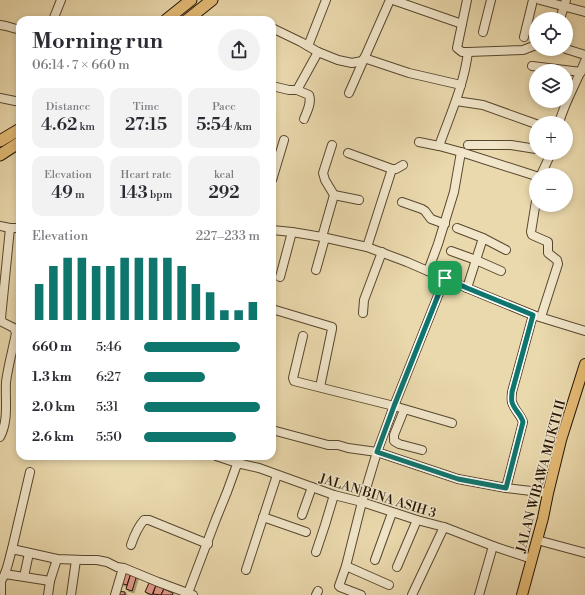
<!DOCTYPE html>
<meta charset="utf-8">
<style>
:root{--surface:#fff;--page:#f2f2f3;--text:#2b2b33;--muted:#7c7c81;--accent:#0f766e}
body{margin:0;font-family:"Libre Bodoni",serif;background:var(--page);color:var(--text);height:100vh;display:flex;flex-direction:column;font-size:15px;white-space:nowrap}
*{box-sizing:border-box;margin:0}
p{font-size:13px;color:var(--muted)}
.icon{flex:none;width:22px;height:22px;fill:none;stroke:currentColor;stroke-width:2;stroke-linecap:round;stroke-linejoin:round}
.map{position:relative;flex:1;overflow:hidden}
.drawer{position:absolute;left:16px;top:16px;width:260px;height:444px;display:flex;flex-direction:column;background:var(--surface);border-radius:12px;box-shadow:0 2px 6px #0003}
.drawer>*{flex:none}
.buttons{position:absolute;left:529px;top:12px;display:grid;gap:8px}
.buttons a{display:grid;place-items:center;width:44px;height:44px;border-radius:50%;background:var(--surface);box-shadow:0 2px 6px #0003;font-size:20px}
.pin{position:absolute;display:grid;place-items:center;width:34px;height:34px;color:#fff;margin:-17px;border-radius:8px;box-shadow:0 2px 6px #0006}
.round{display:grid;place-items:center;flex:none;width:42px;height:42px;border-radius:21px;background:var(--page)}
.head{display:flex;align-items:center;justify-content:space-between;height:68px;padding:0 16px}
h1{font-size:22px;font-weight:600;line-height:30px}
.metrics{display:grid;grid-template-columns:repeat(3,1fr);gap:6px;height:68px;padding:4px 16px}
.metrics div{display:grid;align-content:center;border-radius:10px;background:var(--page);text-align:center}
.metrics b{font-size:17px;font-weight:600}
.metrics small{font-size:11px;font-weight:400}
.metrics p{font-size:11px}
.chart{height:112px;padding:8px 16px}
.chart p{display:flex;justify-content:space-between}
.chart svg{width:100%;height:72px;margin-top:4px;stroke:var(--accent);stroke-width:6}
ul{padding:0 16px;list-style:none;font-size:13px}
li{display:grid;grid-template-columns:64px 48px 1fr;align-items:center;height:30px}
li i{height:10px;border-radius:5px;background:var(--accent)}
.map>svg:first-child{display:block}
.building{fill:#e2998b;stroke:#261504;filter:url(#shadow)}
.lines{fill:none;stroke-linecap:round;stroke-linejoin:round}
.minor-casing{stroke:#57462e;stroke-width:10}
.major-casing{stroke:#261504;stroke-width:12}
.highway-casing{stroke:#261504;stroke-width:13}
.minor{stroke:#f1e6ca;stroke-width:8}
.major{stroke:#e5bc76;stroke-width:10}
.highway{stroke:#e5bc76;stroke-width:11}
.route-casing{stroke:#fff;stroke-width:8}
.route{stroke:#0f766e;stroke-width:5}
.labels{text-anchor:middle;stroke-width:3;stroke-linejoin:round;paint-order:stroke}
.street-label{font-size:13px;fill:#261504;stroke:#f1e6ca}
</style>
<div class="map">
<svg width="585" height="595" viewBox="0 0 585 595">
<defs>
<filter id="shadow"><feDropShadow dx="2" dy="2" stdDeviation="0" flood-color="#0004"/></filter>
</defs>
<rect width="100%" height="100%" fill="#ead9ad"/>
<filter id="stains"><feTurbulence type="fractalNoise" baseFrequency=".005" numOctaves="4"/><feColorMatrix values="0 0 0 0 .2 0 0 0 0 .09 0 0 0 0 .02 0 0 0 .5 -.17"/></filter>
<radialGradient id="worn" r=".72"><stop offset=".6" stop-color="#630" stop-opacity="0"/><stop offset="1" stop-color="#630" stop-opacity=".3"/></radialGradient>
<g class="building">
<polygon points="124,571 131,573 127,585 120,583"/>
<polygon points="131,573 137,575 132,591 126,589"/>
<polygon points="149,583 156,585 152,595 145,592"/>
<polygon points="156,585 164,588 161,595 153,594"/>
<polygon points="164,589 173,593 172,595 161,595"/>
<polygon points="118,591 125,592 125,595 117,595"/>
</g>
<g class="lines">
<defs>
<g id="minor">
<polyline points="393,0 462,24"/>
<polyline points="467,0 457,48 462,52 468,52 523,50 536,45"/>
<polyline points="540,0 585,12"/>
<polyline points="560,19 566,0"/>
<polyline points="53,20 61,0"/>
<polyline points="0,25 6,26 20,30"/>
<polyline points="272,28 301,42 318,52 338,60 352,63 362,61"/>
<polyline points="483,32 491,0"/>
<polyline points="524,37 533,0"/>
<polyline points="308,46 326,0"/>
<polyline points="566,49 585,55"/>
<polyline points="364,58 409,73 461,85"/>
<polyline points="532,66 581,72"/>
<path d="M272,86L289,90H297L309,95C312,103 307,111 304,119"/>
<polyline points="297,90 318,52"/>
<polyline points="349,93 390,0"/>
<polyline points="0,98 20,102"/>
<polyline points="456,101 483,105 536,124"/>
<path d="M559,123C565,101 577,82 585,61"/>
<polyline points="419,142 439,146 461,152 536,176"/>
<polyline points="468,145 511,145 536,149"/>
<path d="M439,146C450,115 464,85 468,52"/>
<polyline points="348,153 392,169 396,169 403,165"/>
<polyline points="541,175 551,153"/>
<polyline points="272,180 284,140"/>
<polyline points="334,195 359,200"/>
<polyline points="536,201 531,232 532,235 548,242 548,253 557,260 558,264 541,317"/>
<polyline points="402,202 422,209 425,211 431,219 445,224"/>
<polyline points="0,226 10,228 20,228"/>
<polyline points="457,228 483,238 506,250"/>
<polyline points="272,230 292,232 322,237 367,247 407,262 467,288 533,315 585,331"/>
<polyline points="322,237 334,195 325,180 323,173 332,145"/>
<polyline points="367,247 392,169"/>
<polyline points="451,251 476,260 501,271"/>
<polyline points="316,270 325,238"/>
<polyline points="428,271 438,244 454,192 461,152"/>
<polyline points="280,277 292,232"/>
<polyline points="467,288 483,238"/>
<polyline points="272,309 332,327 332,329 320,387"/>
<polyline points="363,313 364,300 382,252"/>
<polyline points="303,336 293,378 294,381 394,406 452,423"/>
<polyline points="404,410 394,435 394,441 399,444 422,450"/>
<polyline points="272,430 328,445 338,445 348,448 377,452 458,479 506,488 548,493"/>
<path d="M0,437C9,420 5,400 6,382C8,366 13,349 16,333L14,328L2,322L1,318L10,228"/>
<polyline points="216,456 237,463 259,468 334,495 362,502 417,520 444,527 493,546 532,559"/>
<path d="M506,488L523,422C521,415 514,410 512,402C511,399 512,395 512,392L533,315"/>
<polyline points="302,515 312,487"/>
<polyline points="263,517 306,532"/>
<polyline points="537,540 585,553"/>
<path d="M131,545C134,536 137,528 144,520H149L208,544"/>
<polyline points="12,549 30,472"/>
<polyline points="316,552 325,525 334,495"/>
<polyline points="375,560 392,513"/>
<polyline points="346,566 389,585"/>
<polyline points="397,567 417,520"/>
<polyline points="246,570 277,475"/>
<polyline points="25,572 29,553"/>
<polyline points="5,574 50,581"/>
<path d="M0,581H1C7,573 9,559 12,549L57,559L84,560H97L107,562L117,567L124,568L158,582L193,595"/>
<polyline points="1,581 1,595"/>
<polyline points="188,593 216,519 227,492 240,456"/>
<polyline points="48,595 50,581 57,559"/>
<polyline points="71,595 76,560"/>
<polyline points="115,595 123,568"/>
<polyline points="316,595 318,591"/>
<polyline points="361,595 340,587 339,586 346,566 362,502 377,452 394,406 445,278"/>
<polyline points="412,595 444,527"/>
<polyline points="479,595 493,546"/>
</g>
<polyline id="major" points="522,595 543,518 548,493 561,440 585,364"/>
<g id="highway">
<polyline points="166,20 191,0"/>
<polyline points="187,20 212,0"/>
<polyline points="0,141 20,129"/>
<polyline points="0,155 20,142"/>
</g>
</defs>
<use href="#minor" class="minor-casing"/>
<use href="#major" class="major-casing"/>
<use href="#highway" class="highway-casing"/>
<use href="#minor" class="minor"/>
<use href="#major" class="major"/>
<use href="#highway" class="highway"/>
</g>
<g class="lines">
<defs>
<path id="route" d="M445,278L467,288L533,315L512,392C512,395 511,399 512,402C514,410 521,414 523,422L506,488L458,479L377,452L394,406Z"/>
</defs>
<use href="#route" class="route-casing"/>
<use href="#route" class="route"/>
</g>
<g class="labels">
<g class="street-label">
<text transform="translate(540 476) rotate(-75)" y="5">JALAN WIBAWA MUKTI II</text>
<text transform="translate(378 495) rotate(17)" y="5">JALAN BINA ASIH 3</text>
</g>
</g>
<rect width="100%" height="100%" filter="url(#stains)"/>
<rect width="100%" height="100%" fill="url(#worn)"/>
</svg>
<div class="buttons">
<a><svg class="icon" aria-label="locate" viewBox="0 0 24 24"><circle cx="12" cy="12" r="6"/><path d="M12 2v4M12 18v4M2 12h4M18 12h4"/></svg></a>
<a><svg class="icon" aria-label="layers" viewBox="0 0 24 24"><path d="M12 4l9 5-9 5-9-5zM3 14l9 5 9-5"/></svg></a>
<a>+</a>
<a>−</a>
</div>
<div class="pin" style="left:445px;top:278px;background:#1e9e55"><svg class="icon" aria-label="arrive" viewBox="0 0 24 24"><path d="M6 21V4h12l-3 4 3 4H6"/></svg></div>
<section class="drawer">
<div class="head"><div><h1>Morning run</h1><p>06:14 · 7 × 660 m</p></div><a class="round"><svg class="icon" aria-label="share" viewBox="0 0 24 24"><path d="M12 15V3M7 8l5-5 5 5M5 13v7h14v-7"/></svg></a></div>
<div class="metrics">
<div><p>Distance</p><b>4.62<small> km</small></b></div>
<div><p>Time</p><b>27:15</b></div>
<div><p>Pace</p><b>5:54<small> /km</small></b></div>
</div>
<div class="metrics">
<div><p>Elevation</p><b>49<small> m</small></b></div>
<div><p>Heart rate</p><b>143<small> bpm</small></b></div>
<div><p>kcal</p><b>292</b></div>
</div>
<div class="chart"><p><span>Elevation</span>227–233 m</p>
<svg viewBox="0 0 160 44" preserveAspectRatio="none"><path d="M5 44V22M15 44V11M25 44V6M35 44V6M45 44V11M55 44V11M65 44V6M75 44V6M85 44V6M95 44V6M105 44V11M115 44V22M125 44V27M135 44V38M145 44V38M155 44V33"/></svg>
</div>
<ul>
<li><b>660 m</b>5:46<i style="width:83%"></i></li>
<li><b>1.3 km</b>6:27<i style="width:53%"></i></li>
<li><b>2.0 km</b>5:31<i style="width:100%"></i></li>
<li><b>2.6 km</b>5:50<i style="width:79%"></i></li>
</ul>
</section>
</div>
